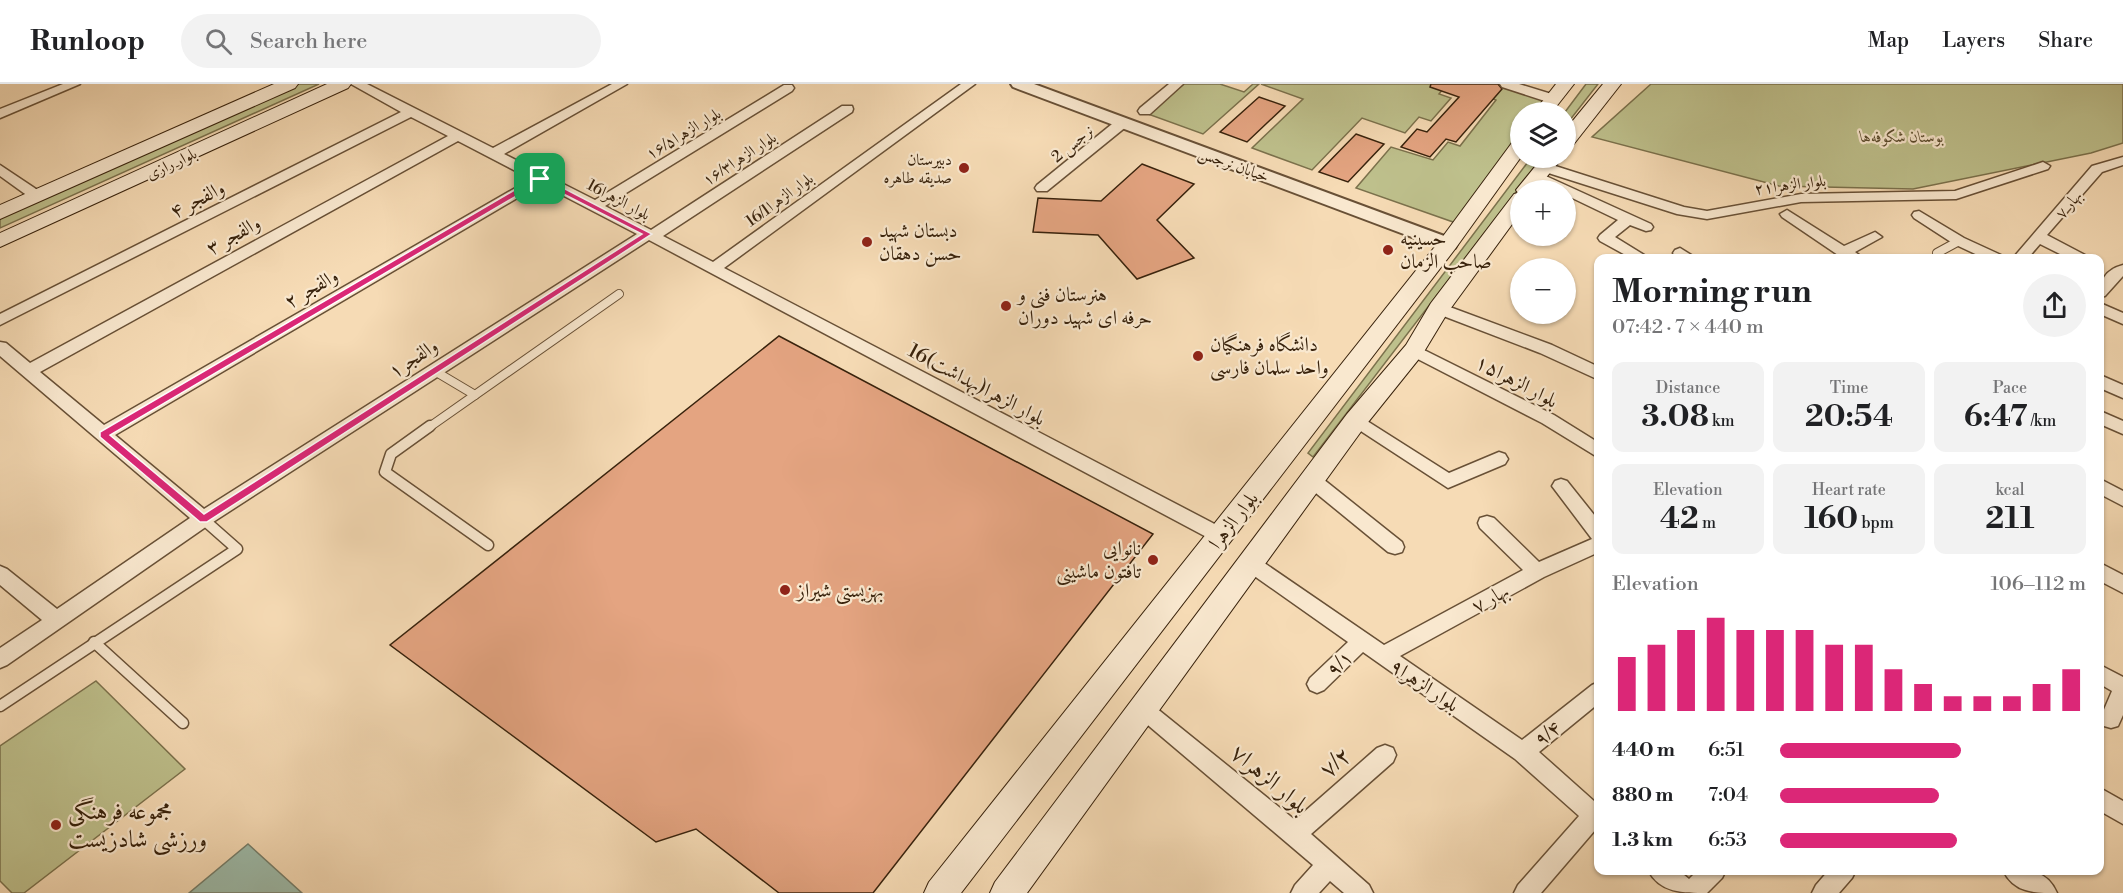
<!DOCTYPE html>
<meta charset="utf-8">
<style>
:root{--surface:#fff;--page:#f2f2f2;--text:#202124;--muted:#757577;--line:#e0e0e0;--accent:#db2777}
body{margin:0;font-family:"Libre Bodoni",Amiri,serif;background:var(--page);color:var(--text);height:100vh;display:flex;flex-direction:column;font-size:22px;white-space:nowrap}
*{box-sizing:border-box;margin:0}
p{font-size:20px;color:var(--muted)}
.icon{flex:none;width:33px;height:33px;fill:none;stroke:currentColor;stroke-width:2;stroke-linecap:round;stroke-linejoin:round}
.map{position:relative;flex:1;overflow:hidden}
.details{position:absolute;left:1594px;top:170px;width:510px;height:621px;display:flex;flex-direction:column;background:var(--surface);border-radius:12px;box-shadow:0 2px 4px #0004}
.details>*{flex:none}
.fabs{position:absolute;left:1510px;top:18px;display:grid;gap:12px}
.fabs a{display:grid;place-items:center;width:66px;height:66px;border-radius:50%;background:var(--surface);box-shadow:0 2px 4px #0004;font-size:30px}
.pin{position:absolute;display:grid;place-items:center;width:51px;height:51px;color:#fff;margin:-26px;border-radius:12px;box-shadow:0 3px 9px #0006}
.round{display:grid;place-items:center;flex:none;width:63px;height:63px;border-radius:32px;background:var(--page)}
.overview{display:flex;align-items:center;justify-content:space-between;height:102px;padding:0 18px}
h1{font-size:33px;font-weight:700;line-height:45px}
.figures{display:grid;grid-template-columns:repeat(3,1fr);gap:9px;height:102px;padding:6px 18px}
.figures div{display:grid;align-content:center;border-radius:12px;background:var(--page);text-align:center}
.figures b{font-size:30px;font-weight:700}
.figures small{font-size:16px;font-weight:400}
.figures p{font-size:16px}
.chart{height:168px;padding:12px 18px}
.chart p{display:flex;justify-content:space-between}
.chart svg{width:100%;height:108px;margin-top:6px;stroke:var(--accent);stroke-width:6}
ul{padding:0 18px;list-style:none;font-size:20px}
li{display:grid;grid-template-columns:96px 72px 1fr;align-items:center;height:45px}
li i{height:15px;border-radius:8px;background:var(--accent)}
header{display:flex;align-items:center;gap:36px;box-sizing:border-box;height:84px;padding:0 30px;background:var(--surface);border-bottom:2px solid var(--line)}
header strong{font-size:28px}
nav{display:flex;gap:33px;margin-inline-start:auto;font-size:21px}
.search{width:420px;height:54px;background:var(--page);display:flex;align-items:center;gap:15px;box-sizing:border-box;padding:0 21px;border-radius:33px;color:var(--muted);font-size:22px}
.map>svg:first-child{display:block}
.green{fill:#bec08c;stroke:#7b714c;stroke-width:1.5}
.water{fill:#9dbbaa;stroke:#757e6b;stroke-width:1.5}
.building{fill:#e4a481;stroke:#38220c;stroke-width:1.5}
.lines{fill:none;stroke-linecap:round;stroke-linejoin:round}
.service-far1-casing{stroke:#685036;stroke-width:10}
.service-casing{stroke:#685036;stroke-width:13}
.minor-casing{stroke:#685036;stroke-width:3}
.tertiary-casing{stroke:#685036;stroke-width:4}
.secondary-casing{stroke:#38220c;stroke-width:2}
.service-far1{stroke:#f9e8cf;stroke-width:8}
.service{stroke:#f9e8cf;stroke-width:10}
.minor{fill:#f9e8cf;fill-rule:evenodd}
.tertiary{fill:#f9e8cf;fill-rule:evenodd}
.secondary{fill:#f9e8cf;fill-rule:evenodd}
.route{fill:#db2777;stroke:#fff;stroke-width:1.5;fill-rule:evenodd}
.poi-dot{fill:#8f2418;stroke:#f9e8cf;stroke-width:2}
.labels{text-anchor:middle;stroke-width:4.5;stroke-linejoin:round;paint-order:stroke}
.far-street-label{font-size:16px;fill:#38220c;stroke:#f9e8cf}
.far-park-label{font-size:16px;font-style:italic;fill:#5a4a2c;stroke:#f9e8cf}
.far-poi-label{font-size:16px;fill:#38220c;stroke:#f9e8cf;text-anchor:end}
.street-label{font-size:20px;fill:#38220c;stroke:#f9e8cf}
.poi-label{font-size:20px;fill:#38220c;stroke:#f9e8cf;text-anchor:start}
.near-street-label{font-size:24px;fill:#38220c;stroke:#f9e8cf}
.near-poi-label{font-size:24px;fill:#38220c;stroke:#f9e8cf;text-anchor:start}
</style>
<header>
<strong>Runloop</strong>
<div class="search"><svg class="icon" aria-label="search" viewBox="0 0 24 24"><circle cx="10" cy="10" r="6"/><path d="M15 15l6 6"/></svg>Search here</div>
<nav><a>Map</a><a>Layers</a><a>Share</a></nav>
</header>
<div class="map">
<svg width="2123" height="809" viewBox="0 0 2123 809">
<rect width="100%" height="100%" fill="#f6dbb5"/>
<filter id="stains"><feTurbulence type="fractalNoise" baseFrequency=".00333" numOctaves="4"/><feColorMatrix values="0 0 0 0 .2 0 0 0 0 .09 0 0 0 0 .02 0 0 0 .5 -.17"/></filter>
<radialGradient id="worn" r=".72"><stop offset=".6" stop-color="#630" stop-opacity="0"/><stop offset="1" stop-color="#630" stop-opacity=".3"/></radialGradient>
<g class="green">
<polygon points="298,0 319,0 0,144 0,134"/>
<polygon points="1184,0 1220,0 1244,8 1253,0 1259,0 1203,50 1148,30"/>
<polygon points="1261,0 1447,0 1439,10 1451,14 1431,37 1419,33 1405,49 1362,34 1312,86 1252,64 1303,15"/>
<polygon points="1495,0 1545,15 1536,28 1521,28 1521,49 1456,139 1356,104 1391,63 1433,76 1448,58 1460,62 1496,16 1486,12"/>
<polygon points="1586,0 1598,0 1566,41 1565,28"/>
<polygon points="1651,0 2123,0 2123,59 2091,69 1913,105 1779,102 1592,53"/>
<polygon points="1531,74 1542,74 1313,373 1308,369"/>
<polygon points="96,597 185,685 24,809 12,809 0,797 0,662"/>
</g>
<polygon class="water" points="248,760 302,809 189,809"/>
<g class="building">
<polygon points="1431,0 1498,0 1502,5 1456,58 1446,55 1430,73 1401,63 1417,45 1427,48 1459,13 1430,3"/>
<polygon points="1259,13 1285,22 1247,58 1220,48"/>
<polygon points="1356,50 1384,60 1348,98 1319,88"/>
<polygon points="1142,80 1194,100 1157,136 1194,174 1137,195 1098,151 1033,148 1038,114 1101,117"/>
<polygon points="779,252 1153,450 873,809 779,809 696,745 656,758 390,561"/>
</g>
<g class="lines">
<defs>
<g id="service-far1">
<polyline points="1937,169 1959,157"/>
<polyline points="433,286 475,311"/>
<polyline points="428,344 619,210"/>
</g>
<g id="service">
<polyline points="430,342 391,370 385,388 488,461"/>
<polyline points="94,558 183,639"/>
<polyline points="0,622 237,465 203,435"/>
</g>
<g id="minor">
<polygon points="63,0 80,0 0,34 0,25"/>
<path d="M351,0H367L493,64L612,0H627L504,70L595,116L784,1H792L794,4L792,7L605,122L651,146L842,22H852L853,25L852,28L663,152L713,178L961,0H975L724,184L1228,447L1230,452L1228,457L1221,459L1214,457L649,156L210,440L7,581L0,584V564L42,536L0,501V482L7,485L57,525L190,434L0,272V258L6,259L30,279L448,52L411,33L0,241V230L401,28ZM458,57L531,95L104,341L40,288ZM541,100L637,150L204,425L115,351Z"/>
<polygon points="1169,0 1183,0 1150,30 1140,30 1138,27 1140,24"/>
<polygon points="1500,0 1519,0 1558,12 1559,15 1553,19 1548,18 1502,3"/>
<polygon points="1122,35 1129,39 1127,42 1047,107 1037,107 1035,104 1037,101 1117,36"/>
<polygon points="2123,73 2123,81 2102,88 2047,151 2085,171 2087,174 2068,174 2040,160 2028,174 2013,174 2092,82"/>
<polygon points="2043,78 2050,82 2048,85 1956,115 1801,118 1707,135 1677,130 1539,86 1537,83 1539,80 1549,80 1684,123 1707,127 1801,110 1955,107"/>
<polygon points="0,81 42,109 44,112 42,115 32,115 0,92"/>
<polygon points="1537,88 1651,140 1653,143 1651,146 1646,147 1630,141 1615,153 1649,174 1631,174 1600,157 1598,154 1600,151 1618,136 1566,111 1566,106 1557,106 1532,95 1530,92 1532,89"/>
<polygon points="1787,126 1844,162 1875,148 1882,153 1855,168 1863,174 1844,174 1838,171 1782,133 1780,130"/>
<polygon points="1919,127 1964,154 2001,171 2003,174 1984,174 1954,160 1914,134 1912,131 1914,128"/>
<polygon points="1680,164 1696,174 1675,172 1673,169 1675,166"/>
<path d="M2123,181V192L2105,212L2100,213C2100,196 2105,186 2123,181Z"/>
<polygon points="1439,219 1552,261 1599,283 1599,296 1540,269 1433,228 1431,224 1433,220"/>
<polygon points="2100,219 2123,229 2123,240 2100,230"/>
<polygon points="1414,261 1554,331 1599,359 1599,374 1542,339 1408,270 1406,266 1408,262"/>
<polygon points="2100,291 2123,301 2123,314 2100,304"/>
<polygon points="2100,327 2123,337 2123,350 2100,340"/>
<polygon points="1356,330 1449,389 1499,368 1505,370 1508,375 1505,380 1448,404 1350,340 1347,336 1350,332"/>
<polygon points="1312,389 1318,391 1402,458 1404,463 1402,468 1395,470 1388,468 1306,401 1303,396 1306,391"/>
<polygon points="1561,395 1567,397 1599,437 1599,468 1544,493 1400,572 1522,656 1592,601 1599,598 1599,619 1539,668 1594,717 1599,716 1599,746 1596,745 1541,809 1514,809 1518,801 1579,732 1515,675 1363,568 1324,606 1317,609 1310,606 1307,600 1310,594 1348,558 1243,484 1241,479 1243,474 1250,471 1257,474 1384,561 1523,486 1480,444 1478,439 1480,434 1487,432 1494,434 1539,478 1592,455 1552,402 1555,397"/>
<polygon points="2100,395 2123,407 2123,422 2100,410"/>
<polygon points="2100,479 2123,491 2123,509 2100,497"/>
<polygon points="2100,581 2123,593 2123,631 2118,642 2111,644 2104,642 2100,635 2112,607 2100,600"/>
<polygon points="1143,616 1150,619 1295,736 1377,664 1385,661 1393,664 1396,671 1393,678 1311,750 1369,801 1373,809 1344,809 1330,797 1319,809 1291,809 1295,801 1313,781 1136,631 1133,625 1136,619"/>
<polygon points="2100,704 2123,717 2123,740 2100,727"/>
<path d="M1648,786H1678L1689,795L1698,786H1726L1722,794L1707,809C1683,809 1660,809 1648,786Z"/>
<polygon points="1829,786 1856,786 1852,794 1839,809 1812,809 1816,801"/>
<path d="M2003,786C2026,786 2046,784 2057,809C2034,809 2014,809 2003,786Z"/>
</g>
<polygon id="tertiary" points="1011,0 1034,0 1455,156 1457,160 1455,164 1441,164 1013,3"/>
<g id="secondary">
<polygon points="274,0 298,0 295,4 0,135 0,121"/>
<polygon points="327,0 351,0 348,4 0,163 0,149"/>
<polygon points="1556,0 1574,0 1552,28 1534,28"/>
<polygon points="1603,0 1621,0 1573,61 1566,63 1566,45"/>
<polygon points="1521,54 1521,73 1455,165 961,809 924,809 929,798 1441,155 1514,56"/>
<polygon points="1542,74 1562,74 1536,106 1521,106 1521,128 1448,228 1422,271 1365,342 1027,809 990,809 995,798 1347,330 1406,261 1431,219 1514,110 1518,109 1516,106"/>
</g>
</defs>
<use href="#service-far1" class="service-far1-casing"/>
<use href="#service" class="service-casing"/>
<use href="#minor" class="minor-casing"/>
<use href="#tertiary" class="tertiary-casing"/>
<use href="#secondary" class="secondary-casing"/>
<use href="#service-far1" class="service-far1"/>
<use href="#service" class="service"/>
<use href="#minor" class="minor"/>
<use href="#tertiary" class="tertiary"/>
<use href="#secondary" class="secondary"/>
</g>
<path class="route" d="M537,93H542L652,150L207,438H200L100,353V348ZM540,98L642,150L204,430L110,351Z"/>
<g class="poi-dot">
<circle cx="964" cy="84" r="6"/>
<circle cx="867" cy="158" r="6"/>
<circle cx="1388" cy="166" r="6"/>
<circle cx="1006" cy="222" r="6"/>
<circle cx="1198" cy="272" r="6"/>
<circle cx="1153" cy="476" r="6"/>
<circle cx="785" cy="506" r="6"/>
<circle cx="56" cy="741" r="6"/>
</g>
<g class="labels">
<g class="far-street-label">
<text transform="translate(683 49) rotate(-31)" y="6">بلوار الزهرا۱۶/۵</text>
<text transform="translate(1072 59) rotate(-39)" y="6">2 نرجس</text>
<text transform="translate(739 74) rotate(-33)" y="6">بلوار الزهرا۱۶/۳</text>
<text transform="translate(171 79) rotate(-25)" y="6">بلوار رازی</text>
<text transform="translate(1234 80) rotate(20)" y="6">خیابان نرجس</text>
<text transform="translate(1790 100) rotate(-7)" y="6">بلوار الزهرا۲۱</text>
<text transform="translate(619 115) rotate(28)" y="6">16بلوار الزهرا</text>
<text transform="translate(779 115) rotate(-36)" y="6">بلوار الزهرا16/1</text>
<text transform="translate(2068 120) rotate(-49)" y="6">بهار ۷</text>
</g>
<g class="far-park-label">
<text x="1902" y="58">بوستان شکوفه‌ها</text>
</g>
<g class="far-poi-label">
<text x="952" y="81">دبیرستان<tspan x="952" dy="18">صدیقه طاهره</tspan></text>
</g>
<g class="street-label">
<text transform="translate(197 115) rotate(-27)" y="7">والفجر ۴</text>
<text transform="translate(233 151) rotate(-29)" y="7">والفجر ۳</text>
<text transform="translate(311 204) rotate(-30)" y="7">والفجر ۲</text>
<text transform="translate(413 274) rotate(-33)" y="7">والفجر۱</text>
<text transform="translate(1517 297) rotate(28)" y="7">بلوار الزهرا۱۵</text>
<text transform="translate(977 300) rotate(28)" y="7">16بلوار الزهرا(بهداشت)</text>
<text transform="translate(1233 436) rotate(-52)" y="7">بلوار الزهرا</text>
<text transform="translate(1490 514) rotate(-29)" y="7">بهار ۷</text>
<text transform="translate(1339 579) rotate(-44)" y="7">۹/۱</text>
<text transform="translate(1425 601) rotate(34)" y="7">بلوار الزهرا۹</text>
<text transform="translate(1547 649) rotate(-39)" y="7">۹/۴</text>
</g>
<g class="poi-label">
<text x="879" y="153">دبستان شهید<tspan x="879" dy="23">حسن دهقان</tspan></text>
<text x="1400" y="161">حسینیه<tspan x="1400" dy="23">صاحب الزمان</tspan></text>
<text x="1018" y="217">هنرستان فنی و<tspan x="1018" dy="23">حرفه ای شهید دوران</tspan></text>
<text x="1210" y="267">دانشگاه فرهنگیان<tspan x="1210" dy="23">واحد سلمان فارسی</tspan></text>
<text x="1141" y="471" text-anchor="end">نانوایی<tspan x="1141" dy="23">تافتون ماشینی</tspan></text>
<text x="797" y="513">بهزیستی شیراز</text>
</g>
<g class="near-street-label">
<text transform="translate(1335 678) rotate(-41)" y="8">۷/۲</text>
<text transform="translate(1270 695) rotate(40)" y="8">بلوار الزهرا۷</text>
</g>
<g class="near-poi-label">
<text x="68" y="735">مجموعه فرهنگی<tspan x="68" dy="28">ورزشی شادزیست</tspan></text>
</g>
</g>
<rect width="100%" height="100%" filter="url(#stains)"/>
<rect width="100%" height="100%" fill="url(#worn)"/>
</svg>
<div class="fabs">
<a><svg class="icon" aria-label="layers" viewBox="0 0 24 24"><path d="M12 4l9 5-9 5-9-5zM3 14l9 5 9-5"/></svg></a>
<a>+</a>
<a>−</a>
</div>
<div class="pin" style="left:540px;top:95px;background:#1e9e55"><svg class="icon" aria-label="arrive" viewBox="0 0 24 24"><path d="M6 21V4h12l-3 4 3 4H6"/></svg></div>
<section class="details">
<div class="overview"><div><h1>Morning run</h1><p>07:42 · 7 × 440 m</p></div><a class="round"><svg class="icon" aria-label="share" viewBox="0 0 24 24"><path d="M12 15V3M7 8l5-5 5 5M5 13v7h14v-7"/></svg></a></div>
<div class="figures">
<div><p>Distance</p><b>3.08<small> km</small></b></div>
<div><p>Time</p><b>20:54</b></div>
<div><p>Pace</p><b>6:47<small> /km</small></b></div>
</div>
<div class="figures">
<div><p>Elevation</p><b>42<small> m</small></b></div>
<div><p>Heart rate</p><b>160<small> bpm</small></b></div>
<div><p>kcal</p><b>211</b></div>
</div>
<div class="chart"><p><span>Elevation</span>106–112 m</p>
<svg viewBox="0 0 160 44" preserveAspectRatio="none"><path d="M5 44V22M15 44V17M25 44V11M35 44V6M45 44V11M55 44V11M65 44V11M75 44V17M85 44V17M95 44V27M105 44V33M115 44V38M125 44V38M135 44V38M145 44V33M155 44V27"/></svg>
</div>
<ul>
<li><b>440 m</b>6:51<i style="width:59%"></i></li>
<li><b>880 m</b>7:04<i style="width:52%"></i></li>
<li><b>1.3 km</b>6:53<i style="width:58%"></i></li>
</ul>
</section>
</div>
